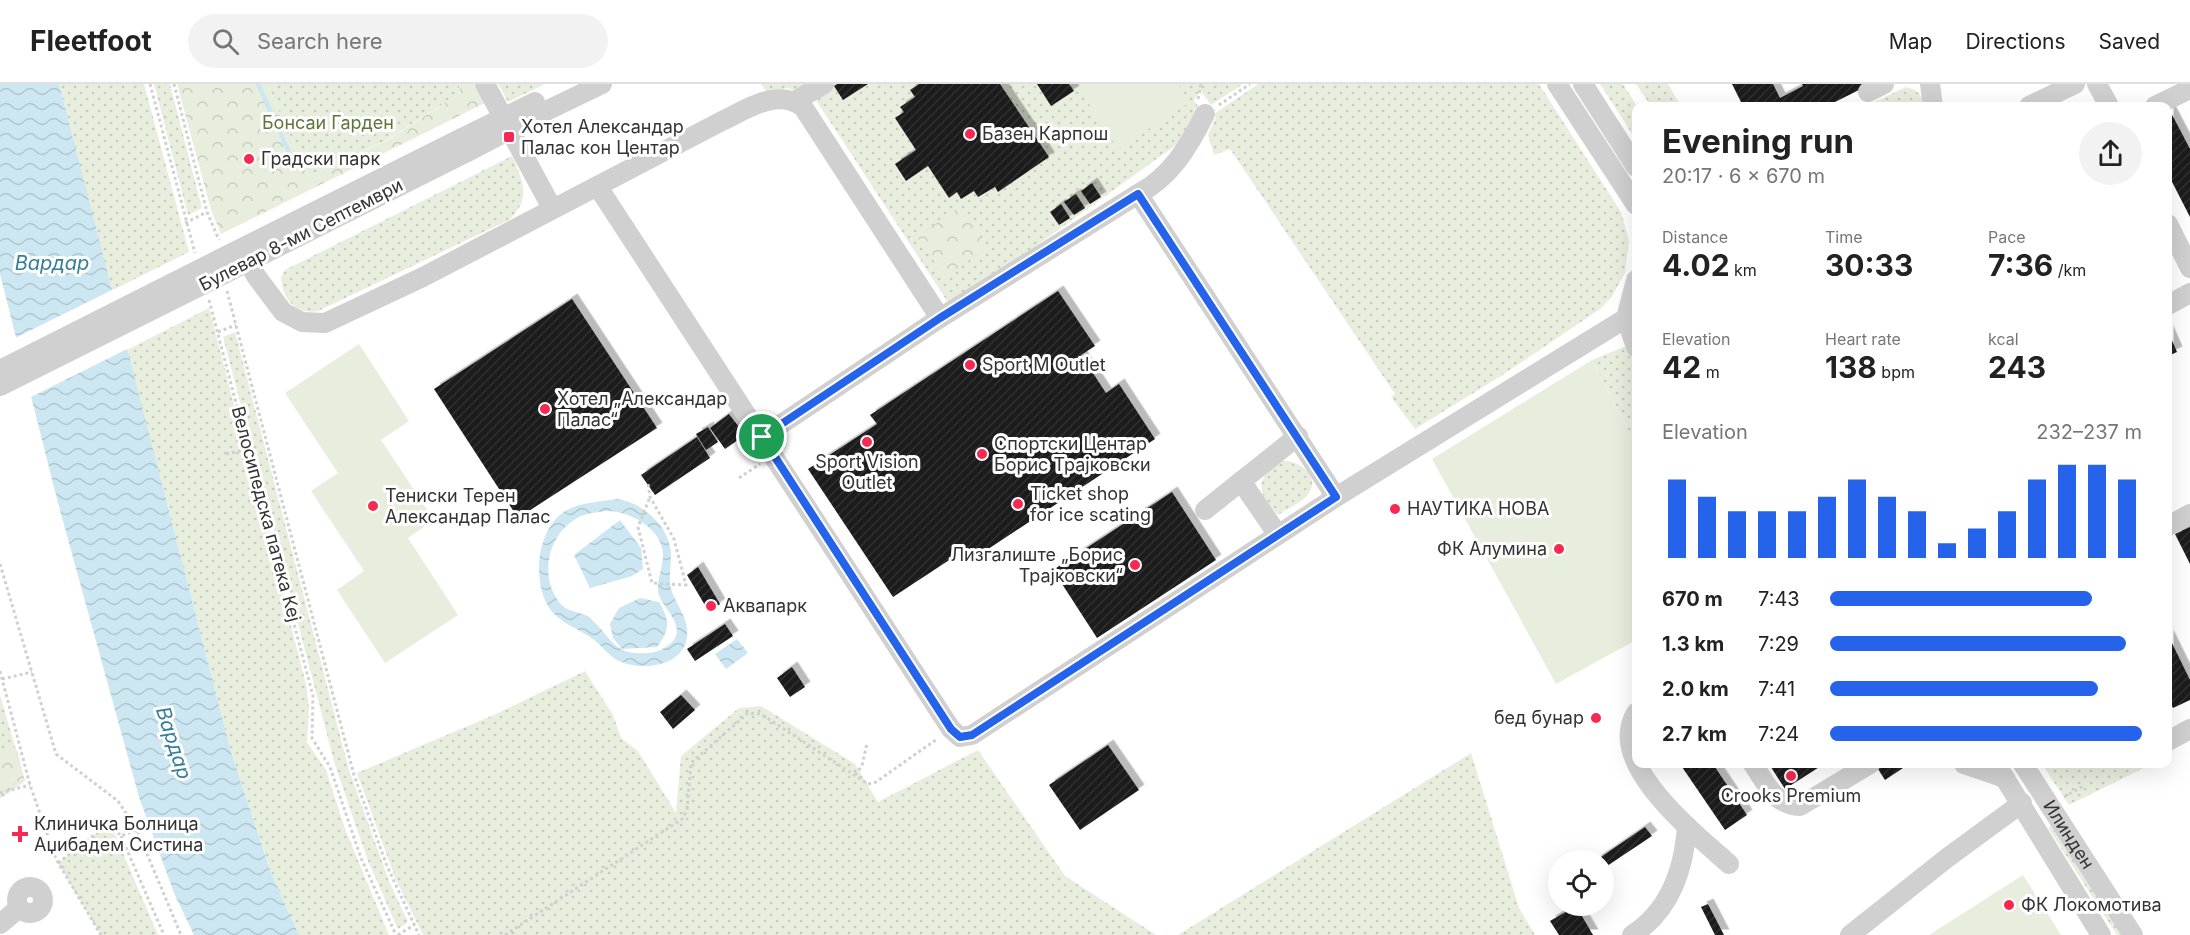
<!DOCTYPE html>
<meta charset="utf-8">
<style>
:root{--surface:#fff;--page:#f2f2f2;--text:#222;--muted:#767676;--line:#e0e0e0;--accent:#2563eb}
body{margin:0;font-family:Inter,sans-serif;background:var(--page);color:var(--text);height:100vh;display:flex;flex-direction:column;font-size:22px;white-space:nowrap}
*{box-sizing:border-box;margin:0}
p{font-size:20px;color:var(--muted)}
.icon{flex:none;width:33px;height:33px;fill:none;stroke:currentColor;stroke-width:2;stroke-linecap:round;stroke-linejoin:round}
.map{position:relative;flex:1;overflow:hidden}
.panel{position:absolute;left:1632px;top:18px;width:540px;height:666px;display:flex;flex-direction:column;background:var(--surface);border-radius:12px;box-shadow:0 6px 24px #0002}
.panel>*{flex:none}
.buttons{position:absolute;left:1548px;top:766px;display:grid;gap:12px}
.buttons a{display:grid;place-items:center;width:66px;height:66px;border-radius:50%;background:var(--surface);box-shadow:0 6px 24px #0002;font-size:30px}
.pin{position:absolute;display:grid;place-items:center;width:51px;height:51px;color:#fff;margin:-26px;border:3px solid #fff;border-radius:50%;box-shadow:0 2px 6px #0007}
.round{display:grid;place-items:center;flex:none;width:63px;height:63px;border-radius:32px;background:var(--page)}
.headline{display:flex;align-items:center;justify-content:space-between;height:102px;padding:0 30px}
h1{font-size:33px;font-weight:700;line-height:45px}
.stats{display:grid;grid-template-columns:repeat(3,1fr);gap:9px;height:102px;padding:6px 30px}
.stats div{display:grid;align-content:center}
.stats b{font-size:30px;font-weight:700}
.stats small{font-size:16px;font-weight:400}
.stats p{font-size:16px}
.chart{height:168px;padding:12px 30px}
.chart p{display:flex;justify-content:space-between}
.chart svg{width:100%;height:108px;margin-top:6px;stroke:var(--accent);stroke-width:6}
ul{padding:0 30px;list-style:none;font-size:20px}
li{display:grid;grid-template-columns:96px 72px 1fr;align-items:center;height:45px}
li i{height:15px;border-radius:8px;background:var(--accent)}
header{display:flex;align-items:center;gap:36px;box-sizing:border-box;height:84px;padding:0 30px;background:var(--surface);border-bottom:2px solid var(--line)}
header strong{font-size:28px}
nav{display:flex;gap:33px;margin-inline-start:auto;font-size:21px}
.search{width:420px;height:54px;background:var(--page);display:flex;align-items:center;gap:15px;box-sizing:border-box;padding:0 21px;border-radius:33px;color:var(--muted);font-size:22px}
.map>svg:first-child{display:block}
.grass{fill:url(#grass-dots)}
.park{fill:url(#park-crowns)}
.pitch{fill:#e8eede}
.water{fill:url(#water-waves);fill-rule:evenodd}
.pier{fill:#fff}
.lines{fill:none;stroke-linecap:round;stroke-linejoin:round}
.stream{stroke:#cce7f1;stroke-width:4.5}
.building{fill:url(#building-hatch);filter:url(#shadow)}
.path{stroke:#d0d0d0;stroke-width:3;stroke-dasharray:3 3;stroke-linecap:butt}
.minor{stroke:#d0d0d0;stroke-width:20}
.minor-bridge{stroke:#d0d0d0;stroke-width:20}
.route-casing{stroke:#fff;stroke-width:12}
.route{stroke:#2563eb;stroke-width:8}
.poi-dot{fill:#f72851;stroke:#fff;stroke-width:2}
.labels{text-anchor:middle;stroke-width:6;stroke-linejoin:round;paint-order:stroke}
.park-label{font-size:18px;fill:#5d753a;stroke:#fff}
.poi-label{font-size:18px;fill:#333;stroke:#fff;text-anchor:start}
.street-label{font-size:18px;fill:#333;stroke:#fff}
.water-label{font-size:20px;font-style:italic;fill:#347e98;stroke:#fff}
</style>
<header>
<strong>Fleetfoot</strong>
<div class="search"><svg class="icon" aria-label="search" viewBox="0 0 24 24"><circle cx="10" cy="10" r="6"/><path d="M15 15l6 6"/></svg>Search here</div>
<nav><a>Map</a><a>Directions</a><a>Saved</a></nav>
</header>
<div class="map">
<svg width="2190" height="851" viewBox="0 0 2190 851">
<defs>
<pattern id="grass-dots" width="8" height="8" patternUnits="userSpaceOnUse" patternTransform="scale(1.5)"><rect width="8" height="8" fill="#e8eede"/><path d="M2 2h.1M6 6h.1" fill="none" stroke="#c7cdbf" stroke-width="1.8" stroke-linecap="round"/></pattern>
<pattern id="park-crowns" width="20" height="18" patternUnits="userSpaceOnUse" patternTransform="scale(1.5)"><rect width="20" height="18" fill="#e8eede"/><path d="M2 6a3 3 0 1 1 6 0M12 15a3 3 0 1 1 6 0" fill="none" stroke="#c7cdbf"/></pattern>
<pattern id="water-waves" width="16" height="10" patternUnits="userSpaceOnUse" patternTransform="scale(1.5)"><rect width="16" height="10" fill="#cce7f1"/><path d="M0 5q4-4 8 0t8 0" fill="none" stroke="#b0c7cf"/></pattern>
<pattern id="building-hatch" width="6" height="6" patternUnits="userSpaceOnUse" patternTransform="scale(1.5)"><rect width="6" height="6" fill="#1a1a1a"/><path d="M-1 1l2-2M0 6l6-6M5 7l2-2" fill="none" stroke="#333"/></pattern>
<filter id="shadow"><feDropShadow dx="5.5" dy="-5.5" stdDeviation="0" flood-color="#0004"/></filter>
</defs>
<rect width="100%" height="100%" fill="#fff"/>
<g class="grass">
<polygon points="59,0 144,0 189,168 111,207"/>
<polygon points="154,0 170,0 202,124 188,131"/>
<polygon points="267,0 459,0 460,9 385,57 308,92"/>
<polygon points="498,0 545,0 508,18"/>
<polygon points="761,0 1243,0 1211,21 1200,6 1194,16 1208,38 951,223 812,10 786,4 767,9"/>
<polygon points="1258,0 1539,0 1621,128 1629,157 1625,189 1611,214 1600,225 1501,292 1415,345 1391,313 1395,310 1230,65 1214,71 1208,51 1216,33 1214,30"/>
<polygon points="1600,0 1623,0 1637,22 1636,56"/>
<polygon points="1636,0 1668,0 1681,22 1651,22"/>
<path d="M1906,3C1917,6 1923,10 1923,22H1866Z"/>
<path d="M512,72C523,97 532,115 509,136L318,227C296,231 282,215 281,193L285,186Z"/>
<polygon points="209,224 306,600 309,624 307,658 326,686 345,745 389,851 299,851 271,789 231,668 127,266"/>
<polygon points="235,248 349,686 389,797 408,838 398,845 368,777 335,681 223,253"/>
<polygon points="1636,258 1636,361 1592,276"/>
<path d="M1281,377C1297,375 1321,391 1309,409C1304,418 1286,425 1278,431C1256,409 1255,394 1281,377Z"/>
<polygon points="585,587 613,631 621,654 638,667 676,729 681,672 739,624 761,622 855,680 878,718 978,666 1065,792 1156,851 423,851 396,796 357,689 496,630"/>
<polygon points="0,611 25,697 0,715"/>
<polygon points="1471,669 1519,824 1535,851 1178,851"/>
<polygon points="2042,680 2152,680 2069,721"/>
<polygon points="110,739 158,851 101,851 58,779"/>
<polygon points="2053,740 2124,851 2117,851 2048,744"/>
</g>
<g class="park">
<polygon points="177,0 267,0 308,92 386,57 460,9 459,0 474,0 485,19 221,150 211,126"/>
<polygon points="960,123 988,163 945,193 917,153"/>
<polygon points="17,666 25,697 0,704 0,670"/>
</g>
<g class="pitch">
<polygon points="1076,0 1178,0 1190,18 1118,65"/>
<polygon points="359,260 409,337 381,356 434,436 408,454 458,531 385,579 337,506 364,487 311,407 338,389 285,309"/>
<polygon points="1592,276 1636,361 1636,556 1556,600 1432,375"/>
<polygon points="2023,791 2061,851 1929,851"/>
</g>
<g class="water">
<polygon points="0,0 59,0 231,668 271,789 299,851 194,851 174,809 139,713 58,419 0,190"/>
<path d="M616,415C639,417 666,439 670,463C673,477 667,494 672,508C677,521 686,532 687,546C690,582 642,589 617,576C608,571 602,562 593,555C578,544 556,538 547,520C532,492 538,442 567,426C582,418 600,418 616,415ZM607,427C630,427 663,445 663,471C663,483 657,496 658,507C660,524 690,542 670,560C663,565 658,568 650,569C613,572 614,556 591,535C581,526 568,530 559,518C538,490 549,447 581,432C589,429 599,428 607,427Z"/>
<polygon points="620,436 641,464 643,485 632,492 590,504 574,471"/>
<path d="M640,514L659,518C670,536 670,546 657,563L622,565L613,554L610,540L619,524Z"/>
<polygon points="737,555 748,569 726,585 715,570"/>
</g>
<polygon class="pier" points="114,205 129,264 29,314 13,255"/>
<g class="lines">
<polyline class="stream" points="258,0 293,77"/>
</g>
<g class="building">
<polygon points="837,0 868,0 843,16 834,2"/>
<polygon points="919,0 1000,0 1049,73 998,108 995,103 978,113 974,107 961,115 957,108 949,114 928,82 906,97 895,80 916,66 895,34 904,28 900,23 915,13 910,6"/>
<polygon points="1037,0 1069,0 1074,7 1051,22"/>
<polygon points="1732,0 1773,0 1780,14 1803,2 1802,0 1871,0 1827,22 1743,22"/>
<polygon points="2168,23 2190,65 2190,133 2168,90"/>
<polygon points="1092,99 1101,113 1090,120 1081,107"/>
<polygon points="1076,110 1085,124 1074,131 1064,118"/>
<polygon points="1061,120 1070,134 1059,141 1050,128"/>
<polygon points="1058,207 1095,262 1081,271 1106,309 1119,300 1155,355 970,477 963,467 893,513 808,385 877,340 870,331"/>
<polygon points="572,215 657,344 518,434 434,305"/>
<polygon points="2168,247 2177,268 2168,272"/>
<polygon points="729,330 745,351 725,365 710,344"/>
<polygon points="708,343 718,358 706,366 696,350"/>
<polygon points="697,353 710,374 655,411 641,391"/>
<polygon points="1172,408 1216,476 1097,554 1053,486"/>
<polygon points="2190,443 2190,480 2175,450"/>
<polygon points="698,483 720,520 709,528 687,491"/>
<polygon points="725,540 733,552 695,577 687,565"/>
<polygon points="2168,551 2190,596 2190,616 2173,624 2168,614"/>
<polygon points="792,583 805,603 790,613 777,594"/>
<polygon points="681,611 695,626 673,645 660,628"/>
<polygon points="1108,661 1139,706 1080,746 1049,701"/>
<polygon points="1680,680 1713,680 1747,731 1725,746"/>
<polygon points="1769,680 1824,680 1785,705"/>
<polygon points="1886,680 1909,680 1885,696 1878,685"/>
<polygon points="1645,743 1652,752 1604,784 1604,777 1595,777"/>
<polygon points="1708,820 1724,851 1715,851 1701,823"/>
<polygon points="1576,822 1593,851 1559,851 1550,837"/>
</g>
<g class="lines">
<g class="path">
<polyline points="150,0 195,169"/>
<polyline points="174,0 207,128 219,156"/>
<polyline points="1198,15 1201,0"/>
<polyline points="1219,21 1250,0"/>
<polyline points="185,139 207,128"/>
<polyline points="227,207 354,691 387,782 419,851"/>
<polyline points="209,216 313,612 312,654 330,683 361,774 396,851"/>
<polyline points="218,248 236,241"/>
<polyline points="226,370 249,365"/>
<polyline points="739,394 760,380"/>
<polyline points="648,400 650,413 674,455 686,501 652,499 638,443 650,413"/>
<polyline points="0,480 56,670 118,717 137,746 181,851"/>
<polyline points="0,587 30,701 56,775 101,851"/>
<polyline points="2,595 32,588"/>
<polyline points="855,691 862,682 867,659"/>
<polyline points="0,709 30,701"/>
<polyline points="2064,713 2085,701"/>
<polyline points="121,752 164,851"/>
<polyline points="58,779 110,739 121,752 137,746"/>
<polyline points="398,851 414,841"/>
<polyline points="505,851 682,735 687,726 691,679 748,629 761,630 868,700 876,698 937,655"/>
</g>
<g class="minor">
<polyline points="485,0 552,124"/>
<polyline points="1557,0 1636,121"/>
<polyline points="1583,0 1636,83"/>
<polyline points="1930,0 1933,22"/>
<polyline points="2097,0 2109,22"/>
<polyline points="1868,8 1884,0"/>
<polyline points="795,17 824,0"/>
<polyline points="2029,22 2075,0"/>
<polyline points="2155,22 2190,5"/>
<polyline points="546,27 602,0"/>
<polyline points="598,103 951,645 960,653 972,651 1336,413 1636,228"/>
<path d="M1138,110C1171,93 1189,62 1205,30"/>
<polyline points="2168,140 2190,184"/>
<polyline points="218,176 462,54"/>
<path d="M249,178L256,192L283,228L302,238L325,239L423,193L720,38C746,26 777,3 803,23L940,234"/>
<polyline points="222,191 467,68"/>
<polyline points="1636,196 1626,234 1636,263"/>
<polyline points="2168,221 2190,209"/>
<polyline points="762,353 940,234 1138,110 1336,413"/>
<polyline points="1241,397 1278,451"/>
<polyline points="1205,426 1298,352"/>
<polyline points="2168,442 2190,430"/>
<path d="M1636,629C1605,680 1696,750 1729,780"/>
<polyline points="2168,657 2190,645"/>
<path d="M1753,680C1766,699 1774,721 1800,722L1870,680"/>
<polyline points="1964,680 2005,694"/>
<polyline points="1996,680 2101,851"/>
<path id="s1" d="M2023,680L2133,851"/>
<circle cx="30" cy="816" r="13"/>
<polyline points="0,840 19,824"/>
<path d="M1632,851C1670,827 1684,785 1687,742"/>
<polyline points="1850,851 1947,774 2022,719"/>
</g>
<g class="minor-bridge">
<polyline points="462,54 535,18"/>
<polyline points="467,68 546,27"/>
<polyline points="0,286 218,176"/>
<polyline points="0,302 222,191"/>
</g>
</g>
<g class="lines">
<defs>
<polygon id="route" points="1138,110 1336,413 972,651 960,653 951,645 762,353 940,234"/>
</defs>
<use href="#route" class="route-casing"/>
<use href="#route" class="route"/>
</g>
<g class="poi-dot">
<circle cx="970" cy="50" r="6"/>
<rect x="503" y="47" width="12" height="12" rx="3"/>
<circle cx="249" cy="75" r="6"/>
<circle cx="970" cy="281" r="6"/>
<circle cx="545" cy="325" r="6"/>
<circle cx="867" cy="358" r="6"/>
<circle cx="982" cy="370" r="6"/>
<circle cx="1018" cy="420" r="6"/>
<circle cx="373" cy="422" r="6"/>
<circle cx="1395" cy="425" r="6"/>
<circle cx="1559" cy="465" r="6"/>
<circle cx="1135" cy="481" r="6"/>
<circle cx="711" cy="522" r="6"/>
<circle cx="1596" cy="634" r="6"/>
<circle cx="1791" cy="692" r="6"/>
<path d="M17 741h6v6h6v6h-6v6h-6v-6h-6v-6h6z"/>
<circle cx="2009" cy="821" r="6"/>
</g>
<g class="labels">
<g class="park-label">
<text x="328" y="45">Бонсаи Гарден</text>
</g>
<g class="poi-label">
<text x="521" y="49">Хотел Александар<tspan x="521" dy="21">Палас кон Центар</tspan></text>
<text x="982" y="56">Базен Карпош</text>
<text x="261" y="81">Градски парк</text>
<text x="982" y="287">Sport M Outlet</text>
<text x="557" y="321">Хотел „Александар<tspan x="557" dy="21">Палас“</tspan></text>
<text x="994" y="366">Спортски Центар<tspan x="994" dy="21">Борис Трајковски</tspan></text>
<text x="867" y="384" text-anchor="middle">Sport Vision<tspan x="867" dy="21">Outlet</tspan></text>
<text x="1030" y="416">Ticket shop<tspan x="1030" dy="21">for ice scating</tspan></text>
<text x="385" y="418">Тениски Терен<tspan x="385" dy="21">Александар Палас</tspan></text>
<text x="1407" y="431">НАУТИКА НОВА</text>
<text x="1547" y="471" text-anchor="end">ФК Алумина</text>
<text x="1123" y="477" text-anchor="end">Лизгалиште „Борис<tspan x="1123" dy="21">Трајковски“</tspan></text>
<text x="723" y="528">Аквапарк</text>
<text x="1584" y="640" text-anchor="end">бед бунар</text>
<text x="1791" y="718" text-anchor="middle">Crooks Premium</text>
<text x="34" y="746">Клиничка Болница<tspan x="34" dy="21">Аџибадем Систина</tspan></text>
<text x="2021" y="827">ФК Локомотива</text>
</g>
<g class="street-label">
<text transform="translate(301 151) rotate(-27)" y="6">Булевар 8-ми Септември</text>
<text transform="translate(266 430) rotate(75)" y="6">Велосипедска патека Кеј</text>
<text dy="6" stroke="none"><textPath href="#s1" startOffset="84">Илинден</textPath></text>
</g>
<g class="water-label">
<text x="52" y="186">Вардар</text>
<text transform="translate(174 659) rotate(72)" y="7">Вардар</text>
</g>
</g>
</svg>
<div class="buttons">
<a><svg class="icon" aria-label="locate" viewBox="0 0 24 24"><circle cx="12" cy="12" r="6"/><path d="M12 2v4M12 18v4M2 12h4M18 12h4"/></svg></a>
</div>
<div class="pin" style="left:762px;top:353px;background:#1e9e55"><svg class="icon" aria-label="arrive" viewBox="0 0 24 24"><path d="M6 21V4h12l-3 4 3 4H6"/></svg></div>
<section class="panel">
<div class="headline"><div><h1>Evening run</h1><p>20:17 · 6 × 670 m</p></div><a class="round"><svg class="icon" aria-label="share" viewBox="0 0 24 24"><path d="M12 15V3M7 8l5-5 5 5M5 13v7h14v-7"/></svg></a></div>
<div class="stats">
<div><p>Distance</p><b>4.02<small> km</small></b></div>
<div><p>Time</p><b>30:33</b></div>
<div><p>Pace</p><b>7:36<small> /km</small></b></div>
</div>
<div class="stats">
<div><p>Elevation</p><b>42<small> m</small></b></div>
<div><p>Heart rate</p><b>138<small> bpm</small></b></div>
<div><p>kcal</p><b>243</b></div>
</div>
<div class="chart"><p><span>Elevation</span>232–237 m</p>
<svg viewBox="0 0 160 44" preserveAspectRatio="none"><path d="M5 44V12M15 44V19M25 44V25M35 44V25M45 44V25M55 44V19M65 44V12M75 44V19M85 44V25M95 44V38M105 44V32M115 44V25M125 44V12M135 44V6M145 44V6M155 44V12"/></svg>
</div>
<ul>
<li><b>670 m</b>7:43<i style="width:84%"></i></li>
<li><b>1.3 km</b>7:29<i style="width:95%"></i></li>
<li><b>2.0 km</b>7:41<i style="width:86%"></i></li>
<li><b>2.7 km</b>7:24<i style="width:100%"></i></li>
</ul>
</section>
</div>
